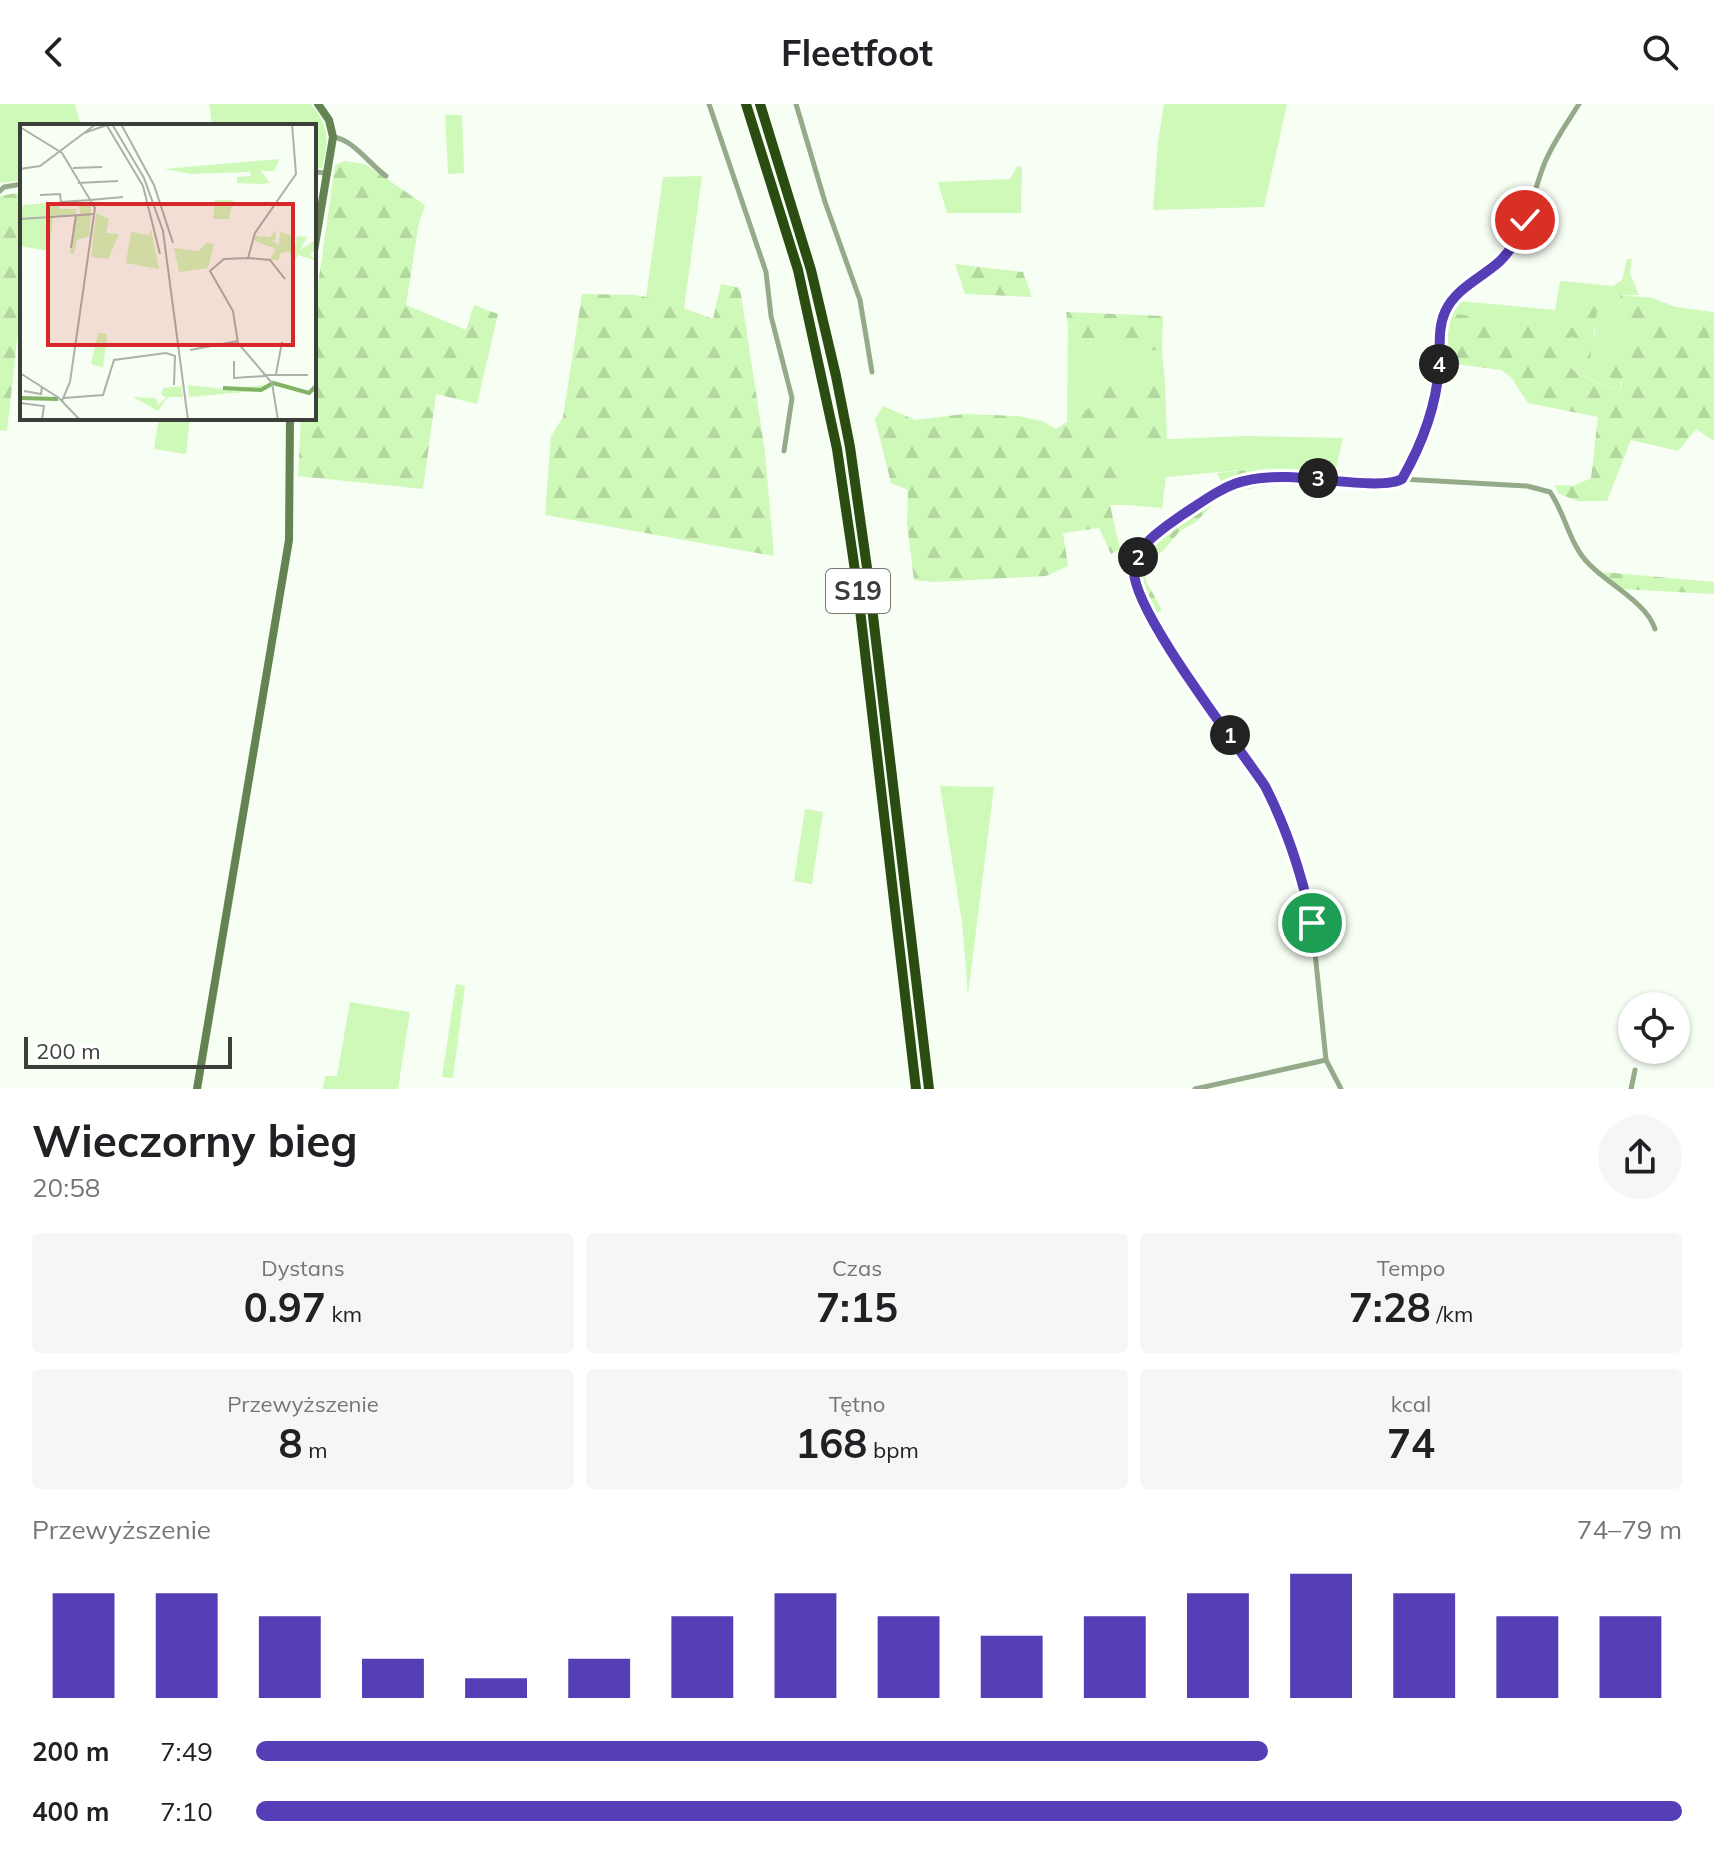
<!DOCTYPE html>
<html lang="pl">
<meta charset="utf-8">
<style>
:root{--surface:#fff;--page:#f6f6f6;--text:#202124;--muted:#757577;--accent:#553eb6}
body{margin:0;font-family:Mulish,sans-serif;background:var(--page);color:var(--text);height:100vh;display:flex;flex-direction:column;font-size:30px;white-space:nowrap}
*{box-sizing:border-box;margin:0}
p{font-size:26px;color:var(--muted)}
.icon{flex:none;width:44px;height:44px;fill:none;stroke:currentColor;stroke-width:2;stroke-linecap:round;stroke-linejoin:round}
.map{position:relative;height:985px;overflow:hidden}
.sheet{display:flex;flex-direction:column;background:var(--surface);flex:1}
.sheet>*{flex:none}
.fabs{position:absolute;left:1618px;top:888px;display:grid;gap:16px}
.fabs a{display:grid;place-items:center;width:72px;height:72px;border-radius:50%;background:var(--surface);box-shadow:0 2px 6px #0004;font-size:40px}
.scale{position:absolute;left:24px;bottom:20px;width:208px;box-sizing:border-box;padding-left:8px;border:4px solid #3b3e39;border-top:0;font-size:22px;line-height:28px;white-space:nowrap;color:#3b3e39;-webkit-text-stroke:6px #fff;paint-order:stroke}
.pin{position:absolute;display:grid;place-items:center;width:68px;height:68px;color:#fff;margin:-34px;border:4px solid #fff;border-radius:50%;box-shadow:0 2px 8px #0007}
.km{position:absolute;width:40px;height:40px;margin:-20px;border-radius:50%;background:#222;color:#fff;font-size:22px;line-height:40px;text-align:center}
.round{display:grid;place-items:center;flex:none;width:84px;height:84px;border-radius:42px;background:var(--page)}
.head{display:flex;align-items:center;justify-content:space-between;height:136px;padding:0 32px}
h1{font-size:44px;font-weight:700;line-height:60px}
.figures{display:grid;grid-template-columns:repeat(3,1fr);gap:12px;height:136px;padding:8px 32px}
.figures div{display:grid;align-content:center;border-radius:8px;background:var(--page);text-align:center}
.figures b{font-size:40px;font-weight:700}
.figures small{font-size:22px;font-weight:400}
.figures p{font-size:22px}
.chart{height:224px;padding:16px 32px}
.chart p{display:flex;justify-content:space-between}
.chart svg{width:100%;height:144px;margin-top:8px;stroke:var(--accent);stroke-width:6}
ul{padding:0 32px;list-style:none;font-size:26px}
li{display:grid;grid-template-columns:128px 96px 1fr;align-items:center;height:60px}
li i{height:20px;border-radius:10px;background:var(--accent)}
header{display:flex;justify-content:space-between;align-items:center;height:104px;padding:0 32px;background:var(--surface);font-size:36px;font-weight:700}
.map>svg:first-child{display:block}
.green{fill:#cff9b8}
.forest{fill:url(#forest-firs)}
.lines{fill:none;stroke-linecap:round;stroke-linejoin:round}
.street{stroke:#95aa89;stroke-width:5}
.secondary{stroke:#648352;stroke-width:8}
.highway{stroke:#2a4c11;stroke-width:10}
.route-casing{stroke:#fff;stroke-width:16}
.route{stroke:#553eb6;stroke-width:10}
.labels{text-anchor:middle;stroke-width:6;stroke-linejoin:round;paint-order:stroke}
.shield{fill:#fff;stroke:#767874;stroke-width:2}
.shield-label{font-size:26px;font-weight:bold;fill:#3b3e39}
.inset-river{fill:none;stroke:#82b265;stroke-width:4}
.inset-road{fill:none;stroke:#acb1a9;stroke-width:2}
.view{fill:#d62828;fill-opacity:0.15;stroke:#d62828;stroke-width:4}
.inset-edge{fill:none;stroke:#3b3e39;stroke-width:4}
</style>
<header><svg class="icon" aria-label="back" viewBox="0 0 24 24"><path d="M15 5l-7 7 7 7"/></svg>Fleetfoot<svg class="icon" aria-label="search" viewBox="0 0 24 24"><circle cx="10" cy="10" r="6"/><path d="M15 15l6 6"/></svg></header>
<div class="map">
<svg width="1714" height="985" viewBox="0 0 1714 985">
<defs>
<pattern id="forest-firs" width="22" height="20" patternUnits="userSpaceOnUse" patternTransform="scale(2)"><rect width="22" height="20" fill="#cff9b8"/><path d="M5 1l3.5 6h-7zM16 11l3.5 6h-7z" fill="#b3d69f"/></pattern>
</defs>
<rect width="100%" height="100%" fill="#f7fef3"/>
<g class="green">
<polygon points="0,0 75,0 81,22 22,22 22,76 0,79"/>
<path d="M209,0H311C330,24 329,35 322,64H314V22H212Z"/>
<polygon points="1164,0 1287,0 1264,103 1153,106 1158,37"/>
<polygon points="445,11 462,11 464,69 448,70"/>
<polygon points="1017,62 1022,63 1021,109 947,109 938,78 1010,75"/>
<polygon points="702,72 684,205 646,193 663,73"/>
<path d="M1627,155H1632L1630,169L1639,191H1620L1625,215L1626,238L1619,255L1621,286C1599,280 1566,270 1561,246L1574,231H1595V208L1600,186L1596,181L1578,222L1553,229L1536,219L1505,217L1451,209L1460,197L1555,206L1560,177L1613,182L1622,176Z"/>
<polygon points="1653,194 1675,203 1714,208 1714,247 1710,238 1685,243 1677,236 1671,221 1654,215"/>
<polygon points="1068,221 1078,223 1083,239 1162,247 1165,276 1103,274 1097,299 1067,318"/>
<polygon points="159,314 190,314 186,350 154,345"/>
<polygon points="1245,332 1343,334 1335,369 1261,364 1166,373 1162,404 1126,401 1122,337"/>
<polygon points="940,682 994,683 968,891 962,818"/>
<polygon points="805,705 823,708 812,780 794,777"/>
<polygon points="456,880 465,882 453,974 442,973"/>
<polygon points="350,898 410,908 398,985 323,985 325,972 337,972"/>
</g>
<g class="forest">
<polygon points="344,57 365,60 425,101 419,119 406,201 466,226 474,201 498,210 477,300 436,290 423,385 298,372 301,314 314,314 314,209 335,61"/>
<polygon points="22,88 22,193 7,327 0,326 0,92"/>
<polygon points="955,160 1023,168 1032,193 965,190"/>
<polygon points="721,180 740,184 765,348 774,452 545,411 551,332 563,313 582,190 635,191 662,196 713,215"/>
<path d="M1596,180L1600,185L1590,256L1580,249L1573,232L1561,246C1566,270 1599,281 1621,286L1622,278L1604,271L1602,260L1608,248L1619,254C1630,234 1625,213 1620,191L1653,194L1654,215L1671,221L1677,235L1684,242L1685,229L1694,220L1706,223L1714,247V337L1696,325L1678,347L1631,336L1607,397H1577L1558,389L1555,381L1573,382L1591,374L1598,313L1528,299L1511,273L1501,266L1448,259L1447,221L1451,209L1505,217L1536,219L1553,229L1578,222Z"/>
<polygon points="1066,208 1163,212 1162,247 1083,239 1078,223 1068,221"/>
<polygon points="1103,274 1165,276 1167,337 1122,337 1126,401 1110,401 1120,445 1111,450 1099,424 1063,429 1068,462 1046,472 934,478 914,476 907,419 908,386 891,379 875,315 883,302 915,316 964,310 1017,312 1042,317 1056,325 1097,299"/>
<polygon points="1261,364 1303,367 1316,379 1278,379 1233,388 1217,396 1196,418 1180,427 1164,446 1145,460 1146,477 1162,506 1154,511 1141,483 1137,462 1163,421 1221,377 1217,369"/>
<polygon points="1603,468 1714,478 1714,490 1620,485"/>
</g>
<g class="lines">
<g class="street">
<polyline points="709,0 766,168 771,212 792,294 784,347"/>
<polyline points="796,0 825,98 860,196 872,268"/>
<path d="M334,33C355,37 369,60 386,72"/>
<polyline points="314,68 327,69"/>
<polyline points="0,87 4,83 22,80"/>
<path d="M1402,375L1527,382L1550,388C1566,411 1569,440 1589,460C1608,480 1647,499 1655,525"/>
<polyline points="1195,985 1326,956"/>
<path d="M1341,985L1326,956L1312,819L1302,773L1282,720L1265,682L1158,527L1138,487L1134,464L1142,445L1157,429L1230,380L1283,373L1382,380L1402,375C1421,343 1436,303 1439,266C1441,247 1437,229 1444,211C1454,183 1485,173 1504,152C1528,126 1532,90 1545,58C1554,37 1567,19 1579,0"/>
<polyline points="1631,985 1635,966"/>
</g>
<g class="secondary">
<polyline points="314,147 333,33 329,16 318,0"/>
<polyline points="197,985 289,436 290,314"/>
</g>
<g class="highway">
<polyline points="746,0 798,166 837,345 857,480 916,985"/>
<polyline points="760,0 811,166 836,272 850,343 869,478 929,985"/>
</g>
</g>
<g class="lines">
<defs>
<path id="route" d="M1312,819C1302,771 1287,725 1265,682C1239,643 1129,503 1134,464C1136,441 1165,423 1182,411C1223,384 1235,372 1288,373C1313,373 1384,386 1402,375C1421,342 1436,302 1439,264C1441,245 1437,226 1445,208C1455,185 1481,174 1499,158C1512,146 1518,132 1525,116"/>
</defs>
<use href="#route" class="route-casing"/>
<use href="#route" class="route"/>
</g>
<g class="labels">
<rect class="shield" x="826" y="465" width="64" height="44" rx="6"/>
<g class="shield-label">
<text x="858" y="496">S19</text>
</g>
</g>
<g transform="translate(20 20)">
<rect width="296" height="296" fill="#f7fef3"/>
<path d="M260,35L254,47H241L250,59L240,60L217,59V53L231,52L230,48L171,50L144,45ZM195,76H213L209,95H193ZM38,78L40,85H56V90L0,94L3,81ZM71,78L70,112L57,116L54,130H50L56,91L61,90L58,80ZM78,209L87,210L83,244L71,240Z" fill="#cff9b8"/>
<path d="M76,89L89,95L86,109L99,110L88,135L71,133ZM33,93L29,127L0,122V95ZM131,106L139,145L106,139L111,108L129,111ZM256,106L255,117L251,116L259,121L260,108L272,112L275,123L277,112L287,113L280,126L295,116L296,127L290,130L296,137L279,131L272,138L270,127L261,129L258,137L250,135L256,125L235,117V112L250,113ZM186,119L194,120L188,144L159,148L154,124L179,127Z" fill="#cff9b8"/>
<path d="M168,261L204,265L246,261L247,266L169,273ZM161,262L163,273H148L138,287L113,273L136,274L138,281L146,274L141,270L143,264Z" fill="#cff9b8"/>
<path class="inset-river" d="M203,264L241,266L253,259L289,269L296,262M0,274L38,275"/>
<path class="inset-road" d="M86,0L123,62L140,130M92,0L124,54L143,107L168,296M101,0L134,61L153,119M0,3L42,29L75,84L50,258L42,277M64,9L87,1M53,44L82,43M0,45L20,42L76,0M58,59L98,57M20,71L40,70L41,78L70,76M70,76L103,73M0,95L75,90M51,124L56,91M228,134L250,136L265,155M170,226L218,217M214,237V254L245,252M0,249L39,274L60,296M256,250L262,218M243,251H288M4,267L21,270L22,263M44,274L83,271L94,236L146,229L155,232L154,261M0,279L24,282L22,296M258,296L252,259L218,219L213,187L190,147L204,135L228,134L235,109L276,50L272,0"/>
<path class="view" d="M28,80H273V221H28Z"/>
<rect width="296" height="296" class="inset-edge"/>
</g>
</svg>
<div class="fabs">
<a><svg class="icon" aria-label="locate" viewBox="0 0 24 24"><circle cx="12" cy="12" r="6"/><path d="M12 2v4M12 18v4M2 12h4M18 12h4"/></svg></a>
</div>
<div class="scale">200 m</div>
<div class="pin" style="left:1312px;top:819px;background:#1e9e55"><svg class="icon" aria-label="arrive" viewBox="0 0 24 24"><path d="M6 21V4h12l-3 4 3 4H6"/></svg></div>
<div class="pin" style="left:1525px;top:116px;background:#d93025"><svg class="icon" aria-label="check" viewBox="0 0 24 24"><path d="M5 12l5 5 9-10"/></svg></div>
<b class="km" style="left:1230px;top:631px">1</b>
<b class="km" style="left:1138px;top:453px">2</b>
<b class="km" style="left:1318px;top:374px">3</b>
<b class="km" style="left:1439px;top:260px">4</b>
</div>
<section class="sheet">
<div class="head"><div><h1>Wieczorny bieg</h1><p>20:58</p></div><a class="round"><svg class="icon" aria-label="share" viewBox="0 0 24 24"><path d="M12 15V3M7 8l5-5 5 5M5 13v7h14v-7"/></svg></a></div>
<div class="figures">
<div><p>Dystans</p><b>0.97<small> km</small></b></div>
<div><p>Czas</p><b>7:15</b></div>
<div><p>Tempo</p><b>7:28<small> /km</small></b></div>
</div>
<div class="figures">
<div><p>Przewyższenie</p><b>8<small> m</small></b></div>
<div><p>Tętno</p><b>168<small> bpm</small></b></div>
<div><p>kcal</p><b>74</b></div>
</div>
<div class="chart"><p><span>Przewyższenie</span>74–79 m</p>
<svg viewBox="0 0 160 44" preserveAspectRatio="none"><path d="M5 44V12M15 44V12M25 44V19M35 44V32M45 44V38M55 44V32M65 44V19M75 44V12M85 44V19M95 44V25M105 44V19M115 44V12M125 44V6M135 44V12M145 44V19M155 44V19"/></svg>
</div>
<ul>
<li><b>200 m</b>7:49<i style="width:71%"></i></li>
<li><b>400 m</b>7:10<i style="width:100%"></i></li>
</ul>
</section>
